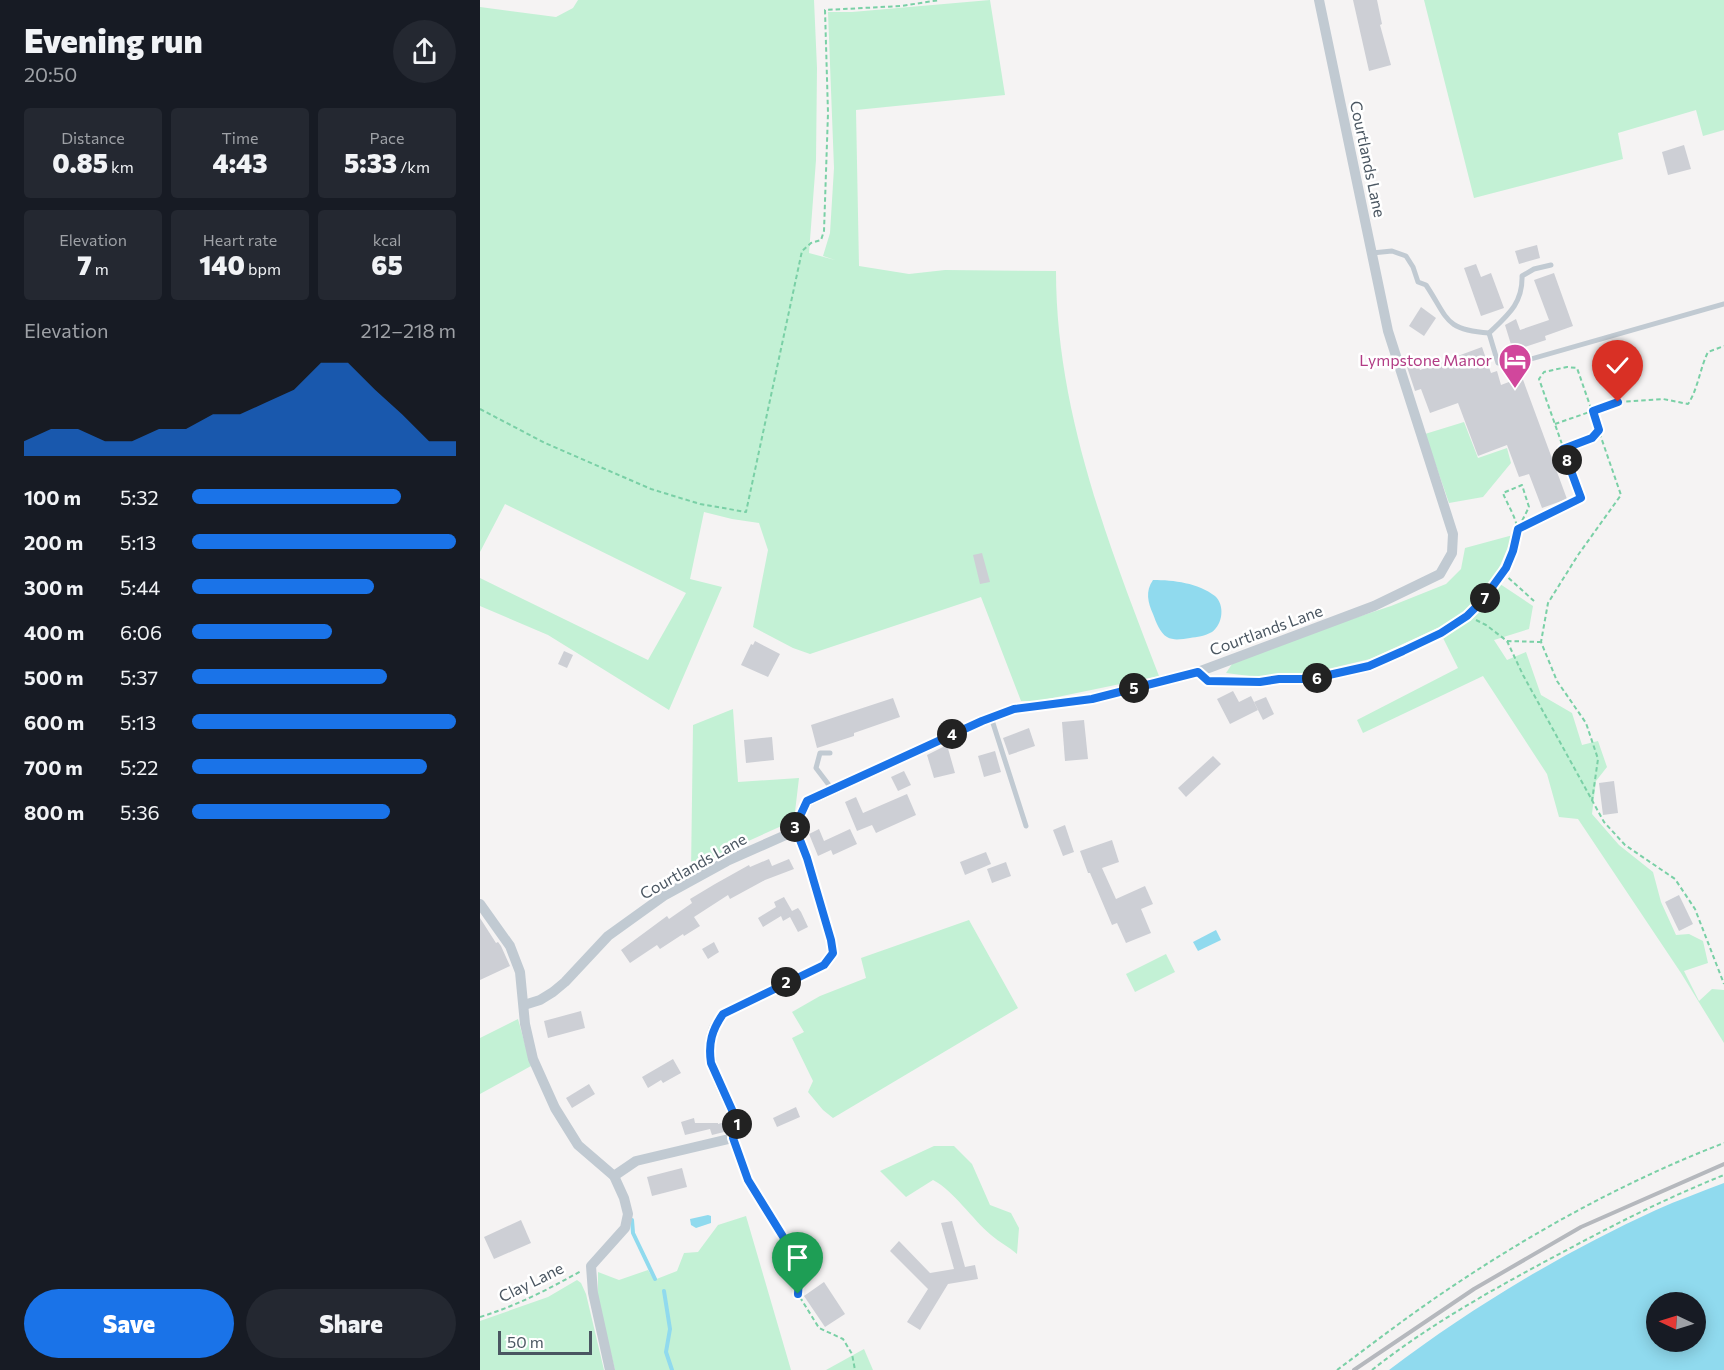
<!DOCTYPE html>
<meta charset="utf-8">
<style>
:root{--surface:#171b24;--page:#242831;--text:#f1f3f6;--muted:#9ea1a6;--accent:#1a73e8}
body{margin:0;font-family:Commissioner,sans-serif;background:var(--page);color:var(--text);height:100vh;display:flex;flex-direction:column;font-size:22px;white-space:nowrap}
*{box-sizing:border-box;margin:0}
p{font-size:20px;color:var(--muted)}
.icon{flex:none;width:33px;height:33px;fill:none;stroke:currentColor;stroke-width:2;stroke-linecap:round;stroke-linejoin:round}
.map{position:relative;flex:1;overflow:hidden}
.panel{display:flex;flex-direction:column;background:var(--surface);width:480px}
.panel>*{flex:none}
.needle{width:39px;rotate:274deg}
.tools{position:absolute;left:1166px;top:1292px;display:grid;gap:12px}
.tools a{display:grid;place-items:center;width:60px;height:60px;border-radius:50%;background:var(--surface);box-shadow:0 3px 15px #0003;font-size:30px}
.scale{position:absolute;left:18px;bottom:15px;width:94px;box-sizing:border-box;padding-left:6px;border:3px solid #4a5661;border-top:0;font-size:16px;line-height:21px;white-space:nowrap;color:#4a5661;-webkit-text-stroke:4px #fff;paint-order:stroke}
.pin{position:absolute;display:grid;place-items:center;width:51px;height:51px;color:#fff;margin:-62px -26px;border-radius:50% 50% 50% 0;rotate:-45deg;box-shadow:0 0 6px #0007}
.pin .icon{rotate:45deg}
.km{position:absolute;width:30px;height:30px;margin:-15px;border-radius:50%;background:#222;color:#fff;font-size:16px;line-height:30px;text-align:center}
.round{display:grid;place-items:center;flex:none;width:63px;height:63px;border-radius:32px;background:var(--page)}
.overview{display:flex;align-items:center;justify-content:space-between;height:102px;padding:0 24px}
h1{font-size:33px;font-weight:800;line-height:45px}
.stats{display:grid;grid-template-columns:repeat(3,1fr);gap:9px;height:102px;padding:6px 24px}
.stats div{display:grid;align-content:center;border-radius:6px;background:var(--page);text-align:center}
.stats b{font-size:26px;font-weight:800}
.stats small{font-size:16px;font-weight:400}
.stats p{font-size:16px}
.chart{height:168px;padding:12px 24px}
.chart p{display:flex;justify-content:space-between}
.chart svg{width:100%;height:108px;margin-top:6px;fill:var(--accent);opacity:.7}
.primary-button{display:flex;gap:12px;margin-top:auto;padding:12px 24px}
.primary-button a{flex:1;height:69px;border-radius:36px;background:var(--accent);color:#fff;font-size:24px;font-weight:800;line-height:69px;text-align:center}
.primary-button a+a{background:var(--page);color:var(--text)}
ul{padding:0 24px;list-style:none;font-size:20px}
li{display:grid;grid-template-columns:96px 72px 1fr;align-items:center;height:45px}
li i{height:15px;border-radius:8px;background:var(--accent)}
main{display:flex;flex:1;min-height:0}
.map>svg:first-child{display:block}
.green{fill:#c3f1d5}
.water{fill:#90daee;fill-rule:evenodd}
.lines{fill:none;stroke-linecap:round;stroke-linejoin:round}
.stream{stroke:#90daee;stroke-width:4}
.building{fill:#cdcfd5}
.path{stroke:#7ad0a6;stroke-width:2;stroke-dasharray:4.5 3;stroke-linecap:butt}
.service{stroke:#c1cad2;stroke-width:5}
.minor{stroke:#c1cad2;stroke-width:10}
.rail{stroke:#b5b8bd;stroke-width:4}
.route-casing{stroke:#fff;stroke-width:12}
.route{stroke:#1a73e8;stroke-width:8}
.labels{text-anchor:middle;stroke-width:5;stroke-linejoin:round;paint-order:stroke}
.street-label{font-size:16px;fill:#4a5661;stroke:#fff}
.hotel-label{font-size:16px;fill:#b23c85;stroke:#fff;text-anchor:end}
</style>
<main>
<section class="panel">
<div class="overview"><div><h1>Evening run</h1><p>20:50</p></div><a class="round"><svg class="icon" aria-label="share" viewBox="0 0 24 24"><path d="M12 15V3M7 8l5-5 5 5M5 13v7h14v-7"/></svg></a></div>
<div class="stats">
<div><p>Distance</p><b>0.85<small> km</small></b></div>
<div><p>Time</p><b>4:43</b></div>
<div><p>Pace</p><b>5:33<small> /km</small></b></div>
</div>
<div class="stats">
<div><p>Elevation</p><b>7<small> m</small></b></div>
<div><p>Heart rate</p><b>140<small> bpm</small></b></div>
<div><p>kcal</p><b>65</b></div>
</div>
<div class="chart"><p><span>Elevation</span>212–218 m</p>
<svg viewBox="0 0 160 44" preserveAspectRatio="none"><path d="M0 44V38L10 33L20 33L30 38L40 38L50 33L60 33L70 27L80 27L90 22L100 17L110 6L120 6L130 17L140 27L150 38L160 38V44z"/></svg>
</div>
<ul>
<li><b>100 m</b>5:32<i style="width:79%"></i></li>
<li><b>200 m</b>5:13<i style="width:100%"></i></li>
<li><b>300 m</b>5:44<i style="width:69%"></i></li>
<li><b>400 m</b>6:06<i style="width:53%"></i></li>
<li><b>500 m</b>5:37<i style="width:74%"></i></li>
<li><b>600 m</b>5:13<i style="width:100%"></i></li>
<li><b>700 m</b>5:22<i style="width:89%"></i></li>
<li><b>800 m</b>5:36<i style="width:75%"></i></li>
</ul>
<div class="primary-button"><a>Save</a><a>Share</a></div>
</section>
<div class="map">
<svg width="1244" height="1370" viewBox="0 0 1244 1370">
<rect width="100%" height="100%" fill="#f5f3f3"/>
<g class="green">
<path d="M98,0H334L337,68L336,160L329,253L355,260L343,256L350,233L354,168L348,12H372L510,0L525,95L376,110L379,266L429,274L465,270L576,271C576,412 629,546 679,676L558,701H541L501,597L330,654L313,648L273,627L288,550L279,523L252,519L224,512L210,579L242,587L189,710L68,635L0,606V578L168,660L206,593L25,504L0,552V7L76,17L93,8Z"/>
<polygon points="944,0 1244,0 1244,130 1223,136 1216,110 1138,133 1143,159 994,198"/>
<polygon points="984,422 998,458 1027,448 1031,463 1003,497 969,503 945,434"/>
<polygon points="1033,535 1014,580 1053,606 1049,629 1014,640 1027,660 1046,652 1061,695 1092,713 1102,745 1118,741 1127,767 1116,781 1112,814 1139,845 1173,872 1181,902 1196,935 1209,934 1223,941 1228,963 1204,971 1219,1001 1232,989 1244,990 1244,1043 1201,973 1098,819 1079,817 1067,774 1003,676 883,733 877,720 978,668 958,628 890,659 831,673 785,678 746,673 754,661 796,644 911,606 966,584 981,569 985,548"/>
<polygon points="253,709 258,782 319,778 315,812 306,824 244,852 211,872 213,725"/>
<polygon points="489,920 538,1008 353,1118 343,1110 328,1092 333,1081 312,1038 324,1032 312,1012 340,996 386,978 381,958"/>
<polygon points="686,954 695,972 655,992 646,974"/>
<polygon points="38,1019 51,1066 0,1094 0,1038"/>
<path d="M454,1146H474L492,1164L510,1205L531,1213L539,1228L537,1254C529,1247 519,1242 511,1235C492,1219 474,1191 453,1180L426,1197L400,1171Z"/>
<polygon points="266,1216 311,1370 135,1370 118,1301 118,1272 139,1280 168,1270 174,1280 197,1271 204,1253 218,1252 238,1225"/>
<polygon points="97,1280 101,1283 106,1294 124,1370 0,1370 0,1321 68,1297"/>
<polygon points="384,1349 393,1370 346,1370"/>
</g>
<g class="water">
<path d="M673,580C694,580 718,583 735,596C745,605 743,624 732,632C725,636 717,637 710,638C702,639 694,641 687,637C680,633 676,622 673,614C668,603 665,591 673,580Z"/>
<polygon points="736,930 741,940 718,951 713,942"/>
<path d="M1244,1183V1370H909C991,1308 1082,1253 1176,1210C1198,1200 1221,1192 1244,1183ZM1176,1302H1215V1341H1176Z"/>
<polygon points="228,1215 231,1216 231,1223 216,1228 211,1225 210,1219"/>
</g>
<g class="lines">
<g class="stream">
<polyline points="152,1220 153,1233 175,1279"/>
<polyline points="184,1291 190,1329 186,1352 192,1370"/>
</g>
</g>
<g class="building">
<polygon points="873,0 897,0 902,24 900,25 911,65 889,71"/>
<polygon points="1204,145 1211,169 1188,175 1182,152"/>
<polygon points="1057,245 1060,258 1039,264 1035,251"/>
<polygon points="996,264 1001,277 1011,273 1024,308 1001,316 984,268"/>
<polygon points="1074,273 1093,326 1065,336 1066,340 1033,351 1025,325 1036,319 1040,330 1069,320 1054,280"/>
<polygon points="941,307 956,318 944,336 929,326"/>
<polygon points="1002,347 1011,373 1017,371 1021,385 1042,377 1087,499 1062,508 1049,474 1039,477 1027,445 998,456 978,403 950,413 941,389 935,391 927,367 938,364 940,370"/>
<polygon points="502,553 510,582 500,584 493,555"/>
<polygon points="275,641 300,654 288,677 261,665 271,644 273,645"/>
<polygon points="84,651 93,655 87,668 78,664"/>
<polygon points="753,691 759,702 771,696 778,710 750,724 737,699"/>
<polygon points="786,697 794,714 783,720 774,702"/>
<polygon points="413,698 420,717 374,733 374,736 337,748 331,725"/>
<polygon points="604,720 608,759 585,761 582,722"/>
<polygon points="549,728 555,746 529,755 523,738"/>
<polygon points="292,737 294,760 266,763 264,740"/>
<polygon points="467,745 475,773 454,778 447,755"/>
<polygon points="515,751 521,772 504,777 498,756"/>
<polygon points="733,756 741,764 706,797 698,788"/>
<polygon points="424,771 431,785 418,791 411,777"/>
<polygon points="1134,781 1138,813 1123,815 1119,783"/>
<polygon points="427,794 436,815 396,833 392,825 377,831 365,802 376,797 383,813"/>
<polygon points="585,825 594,852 583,856 573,830"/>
<polygon points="339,829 344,841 370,829 377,844 353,855 351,850 338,856 329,834"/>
<polygon points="632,840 639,862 622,868 636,899 665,886 673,904 661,909 671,933 646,943 637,923 632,925 610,873 608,873 600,851"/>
<polygon points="506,852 511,864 485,875 480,862"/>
<polygon points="289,859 292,866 309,859 314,869 285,880 250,899 248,895 214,917 220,926 204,936 203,934 180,949 177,945 150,963 141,950 187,916 189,919 212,903 210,899 235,884 269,865 270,867"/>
<polygon points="526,862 531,876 512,883 507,869"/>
<polygon points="1199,895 1213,924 1199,931 1185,902"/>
<polygon points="304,897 312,911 318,908 321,912 328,927 318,932 310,917 303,921 301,916 283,927 278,918 296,907 294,902"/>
<polygon points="0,918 16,943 18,942 21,946 30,966 0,980"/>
<polygon points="234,942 239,952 228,959 222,949"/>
<polygon points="101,1011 105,1028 68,1038 64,1021"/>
<polygon points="193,1059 201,1073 183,1083 181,1080 168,1088 162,1077"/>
<polygon points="109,1084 115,1094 92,1108 86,1098"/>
<polygon points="316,1107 320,1117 297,1127 293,1118"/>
<polygon points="214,1118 215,1123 238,1123 238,1124 248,1121 250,1128 248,1131 232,1135 230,1129 205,1135 201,1122"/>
<polygon points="202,1168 207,1187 172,1196 167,1177"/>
<polygon points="41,1220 51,1243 14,1259 4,1237"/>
<polygon points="472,1221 485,1267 495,1265 498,1279 468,1284 440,1330 427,1322 448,1289 410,1251 419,1241 450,1273 474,1269 461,1223"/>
<polygon points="344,1282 365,1314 345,1327 324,1296"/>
</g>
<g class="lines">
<g class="path">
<polyline points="0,409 65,443 171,489 220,504 266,512 322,251 331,243 341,240 344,231 348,113 345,10 421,6 460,0"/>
<path d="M1075,424L1138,402L1183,399L1208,404C1218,389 1220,368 1228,352L1244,346"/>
<polyline points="1083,449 1112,438 1119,431"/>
<polyline points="1038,529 1101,498 1059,379 1064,372 1087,367 1097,368 1141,495 1098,555 1068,603 1061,642 1077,681 1106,723 1118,759 1112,801"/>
<polyline points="1023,573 1054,601"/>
<path d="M993,610C1009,594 1041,552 1037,528C1036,517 1027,504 1023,493L1042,485L1049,507L1038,529"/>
<polyline points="996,620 1006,625 1027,641 1043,675 1124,822 1145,845 1195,879 1215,909 1244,984"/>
<polyline points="1027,641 1060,642"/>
<polyline points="258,1149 268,1180 320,1264 318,1294 339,1328 363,1339 372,1354 375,1370"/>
<path d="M0,1317C36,1306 69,1289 101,1271"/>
<path d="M857,1370C892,1344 927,1317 964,1292C1051,1233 1145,1181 1244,1143"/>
<path d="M892,1370C950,1324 1017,1287 1083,1252C1135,1224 1189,1197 1244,1175"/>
</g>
<g class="service">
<path d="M892,253L912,251L926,256L933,267L938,282L946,285C968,318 964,330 1009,333C1028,315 1043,303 1042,276L1054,269L1071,265"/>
<polyline points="1009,333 1018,363 1037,363 1244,304"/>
<polyline points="728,681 780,682 799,679 831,679 889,666 961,633 987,616"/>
<polyline points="511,717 546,826"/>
<polyline points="350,753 340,753 336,768 352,789"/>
</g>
<g class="minor">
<polyline points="0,904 30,946 40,972 45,1024 53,1059 75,1108 98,1145 134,1176 144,1198 148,1214 145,1228 111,1266 113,1293 130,1370"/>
<polyline points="44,1005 60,1000 73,992 85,982 128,936 185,895 247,861 308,834 315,827 327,802 502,721 534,709 612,699 718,672 894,606 960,574 972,553 973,534 908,331 839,0"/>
<path d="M134,1176L156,1161L253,1138L258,1129L257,1121C245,1094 222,1060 233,1030C235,1024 240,1019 243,1014L344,965L353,953L351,940L327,858L315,827"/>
</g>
<polyline class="rail" points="874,1370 994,1289 1101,1227 1244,1164"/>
</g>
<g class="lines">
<defs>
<path id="route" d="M318,1294L320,1264L268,1180L253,1138L258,1129L257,1121L231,1063C228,1043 232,1030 243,1014L344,965L353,953L351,940L327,858L315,827L327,801L502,721L534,709L612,699L718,672L728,681L780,682L799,679H831L889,666L923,651L961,633L987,616L1002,601L1026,568L1033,551L1038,529L1101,498L1083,449L1112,438L1119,430L1113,411L1138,402"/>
</defs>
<use href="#route" class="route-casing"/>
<use href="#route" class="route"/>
</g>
<defs>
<symbol id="hotel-pin" viewBox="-11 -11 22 30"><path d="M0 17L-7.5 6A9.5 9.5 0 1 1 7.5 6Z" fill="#d1479c" stroke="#fff"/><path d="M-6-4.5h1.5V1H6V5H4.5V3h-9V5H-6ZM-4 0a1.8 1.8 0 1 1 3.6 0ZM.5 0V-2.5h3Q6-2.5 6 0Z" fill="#fff"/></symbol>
</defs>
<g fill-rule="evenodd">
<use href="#hotel-pin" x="1016" y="341" width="38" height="52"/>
</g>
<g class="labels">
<g class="street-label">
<text transform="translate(888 159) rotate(78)" y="6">Courtlands Lane</text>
<text transform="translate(786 630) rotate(-20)" y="6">Courtlands Lane</text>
<text transform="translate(213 866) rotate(-29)" y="6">Courtlands Lane</text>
<text transform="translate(51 1282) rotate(-26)" y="6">Clay Lane</text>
</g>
<g class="hotel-label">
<text x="1012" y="366">Lympstone Manor</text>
</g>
</g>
</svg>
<div class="tools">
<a><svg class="needle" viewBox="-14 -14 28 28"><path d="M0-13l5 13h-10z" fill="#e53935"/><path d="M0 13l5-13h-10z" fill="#9ea1a6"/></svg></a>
</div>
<div class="scale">50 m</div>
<div class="pin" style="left:318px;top:1294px;background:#1e9e55"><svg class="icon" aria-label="arrive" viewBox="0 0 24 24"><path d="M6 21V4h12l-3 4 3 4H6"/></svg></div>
<div class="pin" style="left:1138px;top:402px;background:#d93025"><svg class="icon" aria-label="check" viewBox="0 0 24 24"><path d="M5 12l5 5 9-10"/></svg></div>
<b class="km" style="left:257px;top:1124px">1</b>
<b class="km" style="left:306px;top:982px">2</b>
<b class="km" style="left:315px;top:827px">3</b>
<b class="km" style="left:472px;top:734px">4</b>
<b class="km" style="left:654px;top:688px">5</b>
<b class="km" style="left:837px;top:678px">6</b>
<b class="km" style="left:1005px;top:598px">7</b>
<b class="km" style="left:1087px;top:460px">8</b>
</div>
</main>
